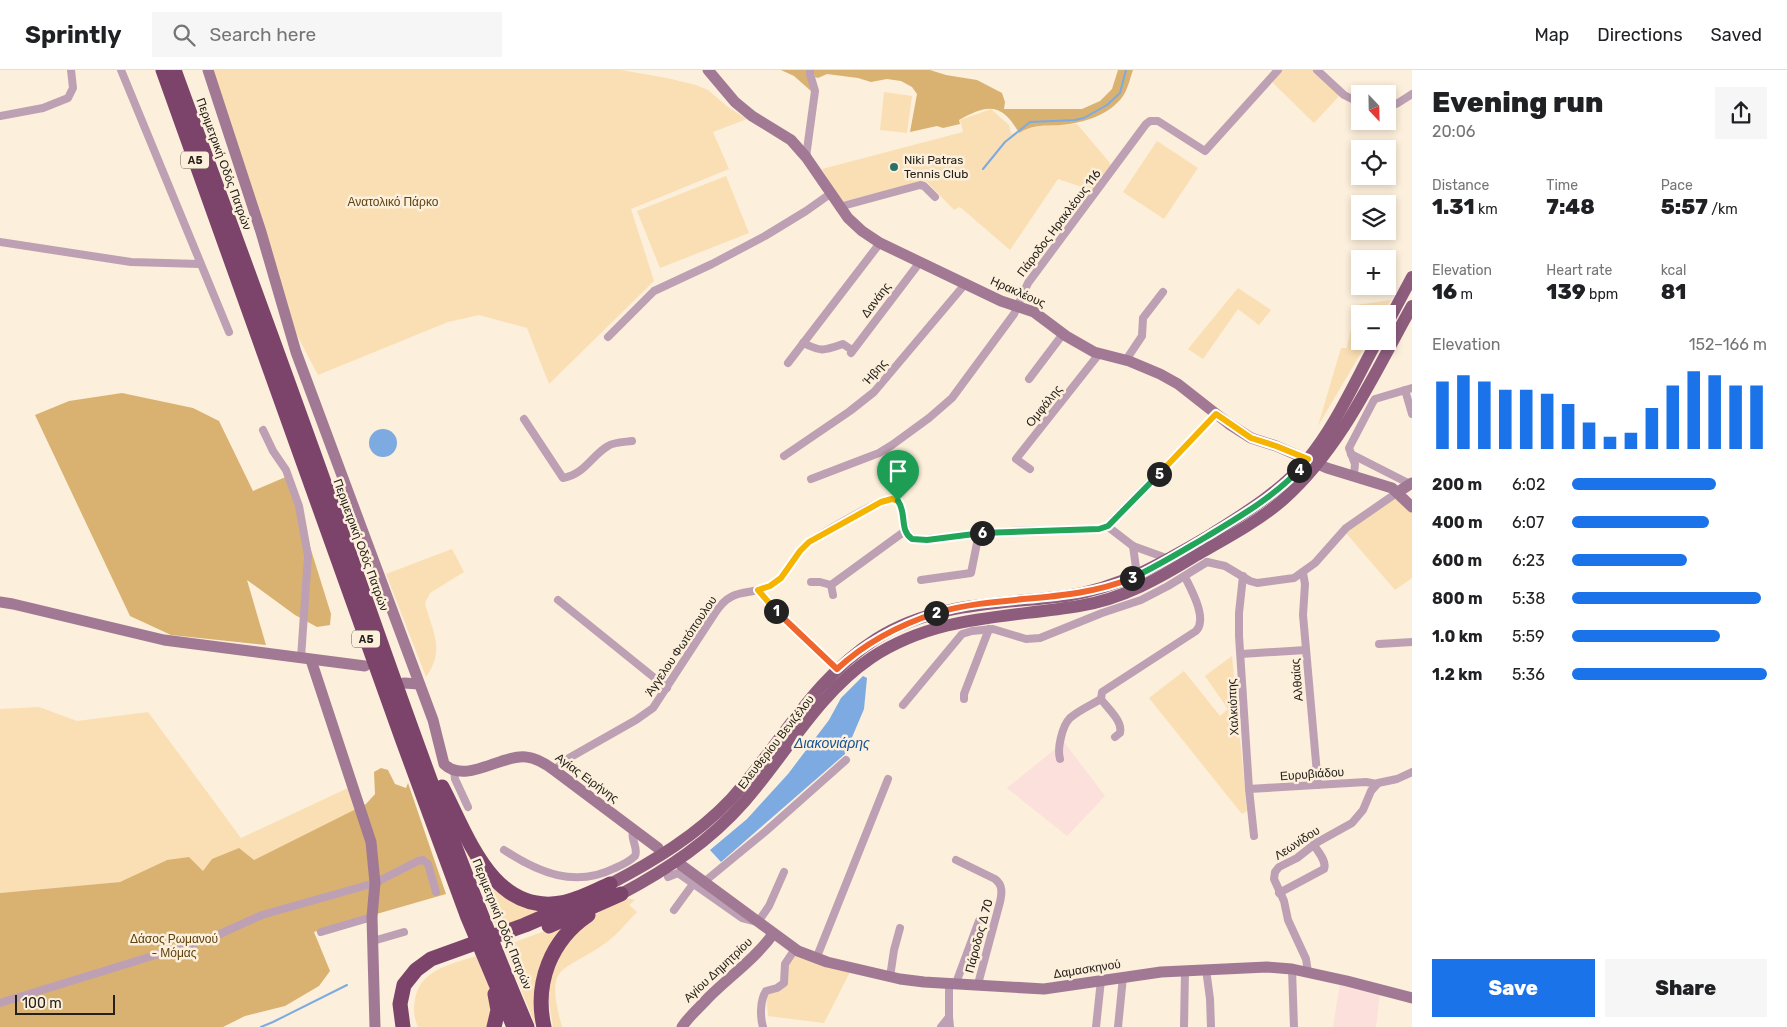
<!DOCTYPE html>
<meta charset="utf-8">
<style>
:root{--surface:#fff;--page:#f6f6f6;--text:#202124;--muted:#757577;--line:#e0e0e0;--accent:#1a73e8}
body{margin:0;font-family:Rubik,sans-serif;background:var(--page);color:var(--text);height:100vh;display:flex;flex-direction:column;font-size:19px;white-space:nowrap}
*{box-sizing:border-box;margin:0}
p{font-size:16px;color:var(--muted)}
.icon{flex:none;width:28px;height:28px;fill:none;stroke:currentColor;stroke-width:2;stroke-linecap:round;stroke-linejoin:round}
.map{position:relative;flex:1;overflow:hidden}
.sheet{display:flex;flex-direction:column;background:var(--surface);width:375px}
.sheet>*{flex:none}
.needle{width:32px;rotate:158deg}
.tools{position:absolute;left:1351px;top:15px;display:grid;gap:10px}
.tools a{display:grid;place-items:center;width:45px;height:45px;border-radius:0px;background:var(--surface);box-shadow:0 2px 8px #0003;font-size:25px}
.scale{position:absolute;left:15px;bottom:12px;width:100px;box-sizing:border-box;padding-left:5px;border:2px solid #252019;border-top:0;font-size:14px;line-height:18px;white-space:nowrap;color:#252019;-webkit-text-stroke:4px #fcefdb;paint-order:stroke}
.pin{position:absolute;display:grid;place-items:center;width:42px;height:42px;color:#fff;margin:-51px -21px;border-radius:50% 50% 50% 0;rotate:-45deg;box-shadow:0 0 5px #0007}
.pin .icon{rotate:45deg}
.km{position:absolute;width:25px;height:25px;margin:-12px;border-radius:50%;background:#222;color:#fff;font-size:14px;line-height:25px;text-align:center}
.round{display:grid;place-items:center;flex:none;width:52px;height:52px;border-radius:0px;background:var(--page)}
.overview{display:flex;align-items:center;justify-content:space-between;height:85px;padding:0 20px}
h1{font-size:28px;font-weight:800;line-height:38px}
.metrics{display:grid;grid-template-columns:repeat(3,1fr);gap:8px;height:85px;padding:5px 20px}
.metrics div{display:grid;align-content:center}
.metrics b{font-size:21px;font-weight:800}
.metrics small{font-size:14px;font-weight:400}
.metrics p{font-size:14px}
.chart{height:140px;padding:10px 20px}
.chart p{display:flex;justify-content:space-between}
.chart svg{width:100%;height:90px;margin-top:5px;stroke:var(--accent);stroke-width:6}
.cta{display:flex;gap:10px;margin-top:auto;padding:10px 20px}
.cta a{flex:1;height:58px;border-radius:0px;background:var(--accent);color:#fff;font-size:20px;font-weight:800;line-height:58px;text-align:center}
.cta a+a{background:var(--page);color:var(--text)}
ul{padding:0 20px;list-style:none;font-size:16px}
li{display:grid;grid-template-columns:80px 60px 1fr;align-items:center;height:38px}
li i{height:12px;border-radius:6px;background:var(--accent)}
header{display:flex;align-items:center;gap:30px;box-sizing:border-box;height:70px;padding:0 25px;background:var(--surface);border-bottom:1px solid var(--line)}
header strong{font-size:24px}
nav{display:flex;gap:28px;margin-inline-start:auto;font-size:18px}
.search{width:350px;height:45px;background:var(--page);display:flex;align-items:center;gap:12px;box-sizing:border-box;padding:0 18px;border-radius:0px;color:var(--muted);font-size:19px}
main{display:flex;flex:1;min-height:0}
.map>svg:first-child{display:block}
.industrial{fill:#fbe0dc}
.green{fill:#fadfb4}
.forest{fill:#d9b272}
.water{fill:#7daae1}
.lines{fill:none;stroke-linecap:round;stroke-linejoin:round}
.stream{stroke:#7daae1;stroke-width:2}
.street{stroke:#bda0b3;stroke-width:8}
.secondary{stroke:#a27994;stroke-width:11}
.primary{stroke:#8e5d7e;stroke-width:12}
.highway{stroke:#7c446b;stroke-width:15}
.split-1-casing{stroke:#fff;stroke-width:10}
.split-2-casing{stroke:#fff;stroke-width:10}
.split-3-casing{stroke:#fff;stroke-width:10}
.split-4-casing{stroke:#fff;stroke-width:10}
.split-5-casing{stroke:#fff;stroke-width:10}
.split-6-casing{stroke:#fff;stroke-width:10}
.split-7-casing{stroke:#fff;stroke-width:10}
.split-1{stroke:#f5b400;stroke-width:6}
.split-2{stroke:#f0652b;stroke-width:6}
.split-3{stroke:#f0652b;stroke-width:6}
.split-4{stroke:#22a559;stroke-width:6}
.split-5{stroke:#f5b400;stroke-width:6}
.split-6{stroke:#22a559;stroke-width:6}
.split-7{stroke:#22a559;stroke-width:6}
.poi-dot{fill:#2d7164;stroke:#fcefdb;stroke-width:2}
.labels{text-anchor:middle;stroke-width:5;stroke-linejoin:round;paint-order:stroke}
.shield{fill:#fcefdb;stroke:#665e53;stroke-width:1}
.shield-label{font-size:11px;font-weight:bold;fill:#252019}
.poi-label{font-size:12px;fill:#252019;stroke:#fcefdb;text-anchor:start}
.street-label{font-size:12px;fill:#252019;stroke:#fcefdb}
.park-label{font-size:12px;fill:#5d420f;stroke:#fcefdb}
.water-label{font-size:14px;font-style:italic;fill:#165496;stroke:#fcefdb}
</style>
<header>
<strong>Sprintly</strong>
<div class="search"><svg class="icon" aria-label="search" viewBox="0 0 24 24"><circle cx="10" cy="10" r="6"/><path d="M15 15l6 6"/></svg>Search here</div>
<nav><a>Map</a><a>Directions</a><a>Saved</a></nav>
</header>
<main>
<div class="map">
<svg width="1412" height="957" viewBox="0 0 1412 957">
<rect width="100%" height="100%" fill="#fcefdb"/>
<g class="industrial">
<polygon points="1064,672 1105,726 1067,766 1007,718"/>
<polygon points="1340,913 1380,923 1376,957 1333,957"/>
</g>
<g class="green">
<polygon points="213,0 621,0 667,8 696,15 708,20 728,37 747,49 713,62 729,99 631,139 654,211 549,314 527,258 479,245 448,252 318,305 289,250"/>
<polygon points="1280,0 1314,0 1341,24 1314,53 1270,10"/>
<polygon points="884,22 912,26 907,63 880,60"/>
<polygon points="991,39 1009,55 1011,64 1019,63 1030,56 1077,54 1110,93 1111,97 1094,121 1058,109 1010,180 960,137 954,140 926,111 841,132 822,99 963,62 960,50"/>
<polygon points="1157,71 1198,98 1164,149 1123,122"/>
<polygon points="726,106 749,163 660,198 637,141"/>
<polygon points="1238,218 1271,240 1259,255 1238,239 1203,289 1188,279"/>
<polygon points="1391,230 1383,244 1360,244 1360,271 1368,271 1318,356 1341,278 1347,278 1356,235"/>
<polygon points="1397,428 1412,441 1412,508 1395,520 1346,463 1353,455 1392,430"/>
<path d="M452,479L464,502L430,523L425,533C432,562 446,579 426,607L386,504Z"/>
<polygon points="1232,586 1247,741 1242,744 1149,628 1184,601 1220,646 1228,639 1205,606"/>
<polygon points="39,637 77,651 148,642 241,768 350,717 357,739 254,790 202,801 167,790 120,812 0,823 0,639"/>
<polygon points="453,749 483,805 552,837 498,862"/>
<path d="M627,828L635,830L629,835L637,842C627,852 618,864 607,872C562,905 544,890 562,957H553L549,933V914L563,877L593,846L616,831Z"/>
<polygon points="564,854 559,865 540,957 536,957 504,876"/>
<polygon points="797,883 850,902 824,953 768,946 766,925 777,920 789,895"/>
<path d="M476,886L493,926L489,957H418C414,948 413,939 415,930C419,900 452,894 476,886Z"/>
</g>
<g class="forest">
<polygon points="781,0 808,0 811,21 794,6"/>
<path d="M813,0H930L946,5L977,10L1002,23L1005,32L1004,39H1082L1100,31L1112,19L1118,0H1133C1130,8 1128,19 1123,26C1110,45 1083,53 1061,55C1044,56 1034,54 1019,63C1002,32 987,34 959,50L960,54L943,58L937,56L910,62L917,24L912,17L901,11L887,9L871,12L858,8L827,4L818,8L815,7Z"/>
<polygon points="122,323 193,338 219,351 253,421 288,406 331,544 330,555 317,557 295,545 247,510 266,575 171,565 130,546 35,345 69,331"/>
<polygon points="381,698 388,700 395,714 406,718 408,713 446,824 314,862 330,901 319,916 285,936 245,946 223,957 0,957 0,823 120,812 167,790 189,787 203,801 212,789 239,778 254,790 366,734 375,724 374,702"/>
</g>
<g class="water">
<circle cx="383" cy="373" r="14"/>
<polygon points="863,606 867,608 864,639 845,684 721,792 710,780 747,749 788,704 829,650 841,628"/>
</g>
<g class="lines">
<g class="stream">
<polyline points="983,99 1005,72 1030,52 1075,50 1084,48 1107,35 1120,23 1126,0"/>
<polyline points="261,957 273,952 347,915"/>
</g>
<g class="street">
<polyline points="121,0 229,262"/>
<polyline points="1317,0 1344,25 1360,33"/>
<polyline points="1388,37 1398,33 1412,24"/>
<polyline points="0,46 43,38 68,28 73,18 71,0"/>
<polyline points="806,87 815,21 810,4 810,0"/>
<polyline points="839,137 920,115 924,116 935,127"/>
<polyline points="0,172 131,192 200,194"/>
<polyline points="608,267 654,221 712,194 765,166 806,141 830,124"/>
<path d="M803,273C822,282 823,281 843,274L852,280"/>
<polyline points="851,283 920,192"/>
<polyline points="1126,290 1142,266 1143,248 1163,222"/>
<polyline points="788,293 880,173"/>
<polyline points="1029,309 1063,264"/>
<polyline points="1405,320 1412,344"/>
<path d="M524,349L563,408C585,404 591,386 608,376C614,372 625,372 632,371"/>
<polyline points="263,360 273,381 286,400 299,436 308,486 301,588"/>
<polyline points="1351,384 1410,414"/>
<polyline points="784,386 850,341 874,322 966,213"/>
<polyline points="1030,399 1016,389 1099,284"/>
<polyline points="1354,405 1355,394 1349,378 1373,332 1375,329 1412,318"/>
<polyline points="811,409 879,383 892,375 929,348 952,328 1014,244 1028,213 1146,54 1150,51 1158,51 1205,81 1278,0"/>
<polyline points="1107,456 1133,476 1169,489"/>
<polyline points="1133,476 1137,505"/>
<polyline points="1207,492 1225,496 1250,511 1257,513 1294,508 1315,493 1346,458 1398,422"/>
<polyline points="1303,503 1305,514 1303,545 1318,715"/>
<polyline points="1243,506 1239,543 1239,566 1249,719 1254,766"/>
<polyline points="921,510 971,503 979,463"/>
<polyline points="811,512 820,512 831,515"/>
<polyline points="831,515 905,461"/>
<polyline points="831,515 833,525"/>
<polyline points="758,520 769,534 837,599"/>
<polyline points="558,530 667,618"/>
<polyline points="1379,574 1412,572"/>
<polyline points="1241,584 1306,580"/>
<polyline points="964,629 964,624 989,559"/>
<polyline points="903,635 962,564 972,561 993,559 1026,569 1040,568 1102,543 1141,530 1168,516 1207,492"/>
<path d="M1115,667L1120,663C1123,651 1108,639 1101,629L1102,622L1196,561C1208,549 1191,519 1185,507"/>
<path d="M1060,689C1057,679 1062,656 1070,648C1079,640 1091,635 1101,629"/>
<polyline points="454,699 455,709 468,737"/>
<path d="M554,700L569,688L636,650L653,638L715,543C735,512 753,530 778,511C789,502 793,487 803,477C811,469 875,432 887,430C891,429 894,430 898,431L901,435L907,465L917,470L1010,461L1099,459L1107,456L1111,452L1216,344"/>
<polyline points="1249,719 1366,712 1377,714"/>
<path d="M504,780C539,803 575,818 615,798C622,795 629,792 635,786C639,777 629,769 634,759"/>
<path d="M956,790L995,809C1003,815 1002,823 1000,832L978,914"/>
<polyline points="668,807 678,803 742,848 758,852 769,836 784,802"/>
<polyline points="704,812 766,761 846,690"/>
<path d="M1279,823L1324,799C1327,791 1318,782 1314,775"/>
<polyline points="674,840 693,814"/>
<polyline points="321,862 372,847"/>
<polyline points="373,871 404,862"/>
<polyline points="816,889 888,709"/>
<polyline points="1206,899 1210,929 1211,957"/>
<polyline points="1292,899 1294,957"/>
<polyline points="1308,902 1306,889 1288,850 1284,831 1274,809 1275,802 1279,797 1297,788 1316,773 1352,753 1363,740 1371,721 1378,713 1397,709 1412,702"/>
<polyline points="890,907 894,880 900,858"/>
<polyline points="956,913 979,851"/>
<polyline points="0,933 211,868 262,845 375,813 418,791 423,790 428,794 436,822"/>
<polyline points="949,947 950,957"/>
<path d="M763,957C760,947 760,930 766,921L777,918L784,913L785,894L795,879"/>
<polyline points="941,957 949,947 949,913"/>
<polyline points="1096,957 1101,910"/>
<polyline points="1118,957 1123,907"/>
<polyline points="1184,957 1185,900"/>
</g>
<g class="secondary">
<path d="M208,0L261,162L296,282L433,650L444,694C466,715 501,684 526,687C537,688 546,694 554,700L658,778"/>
<polyline points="708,0 735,32 752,46 791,70 806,87 848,148 862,161 880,173 1001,231 1034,242 1066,266 1094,282 1129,291 1160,304 1178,314 1229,354 1251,368 1276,376 1327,398 1392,418 1412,437"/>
<polyline points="1398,422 1412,413"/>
<polyline points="0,532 13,534 164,570 365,596"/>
<polyline points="311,590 371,772 375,813 372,847 375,957"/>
<polyline points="404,613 419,614"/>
<polyline points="681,795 798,881 827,892 900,909 924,912 1044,919 1161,902 1267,897 1292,899 1347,911 1412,928"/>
<path d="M682,957C689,946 699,938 708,928C730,906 755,889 773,864"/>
</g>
<g class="primary">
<polyline points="1388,252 1412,207"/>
<path d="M610,814C654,791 697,765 731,729C780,675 813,609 876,569C934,532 1001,534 1066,526C1120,518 1164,492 1210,465C1245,443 1280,422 1307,390C1336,355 1355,311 1377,271"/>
<path d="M621,824C668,799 710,771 745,731C786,684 818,624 871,588C936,545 1006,548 1079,536C1123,529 1160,508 1197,485C1227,468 1259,451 1284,429C1342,377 1375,302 1412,236"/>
</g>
<g class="highway">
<polyline points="163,0 403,671 467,845 514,957"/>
<path d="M174,0C234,165 296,331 354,497C408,651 463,806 527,957"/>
<path d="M442,717C467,764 492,845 561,833C578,830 594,821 610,814"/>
<polyline points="549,856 621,824"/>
<polyline points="403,957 400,934 404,915 416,900 431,889 525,855 569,836"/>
<polyline points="494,957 498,940 495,924"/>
<path d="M544,957C534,913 551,870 588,845"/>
</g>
</g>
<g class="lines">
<defs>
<polyline id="split-1" points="776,541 758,520 770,516 781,508 800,481 809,472 881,432 892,429 898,431"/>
<path id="split-2" d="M776,541L837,599C866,572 899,555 936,543"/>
<path id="split-3" d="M936,543C1000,524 1069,534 1132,508"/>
<path id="split-4" d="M1132,508C1158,496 1182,481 1206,467C1239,447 1272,428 1299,400"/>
<polyline id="split-5" points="1159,404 1216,344 1251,368 1276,376 1308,389 1299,400"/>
<polyline id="split-6" points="982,463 1099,459 1108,456 1159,404"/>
<path id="split-7" d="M898,431C907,443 899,460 912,469L927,470L982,463"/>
</defs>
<use href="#split-1" class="split-1-casing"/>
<use href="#split-2" class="split-2-casing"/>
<use href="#split-3" class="split-3-casing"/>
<use href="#split-4" class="split-4-casing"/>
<use href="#split-5" class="split-5-casing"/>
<use href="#split-6" class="split-6-casing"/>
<use href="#split-7" class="split-7-casing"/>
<use href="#split-1" class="split-1"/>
<use href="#split-2" class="split-2"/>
<use href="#split-3" class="split-3"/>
<use href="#split-4" class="split-4"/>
<use href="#split-5" class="split-5"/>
<use href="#split-6" class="split-6"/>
<use href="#split-7" class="split-7"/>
</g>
<circle class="poi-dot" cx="894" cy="97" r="5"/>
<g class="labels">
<g class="shield">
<rect x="181" y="81.5" width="28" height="17" rx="4"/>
<rect x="352" y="560.5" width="28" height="17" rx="4"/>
</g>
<g class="shield-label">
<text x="195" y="94">Α5</text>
<text x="366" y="573">Α5</text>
</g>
<g class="poi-label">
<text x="904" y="94">Niki Patras<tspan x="904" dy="14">Tennis Club</tspan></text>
</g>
<g class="street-label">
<text transform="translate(224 94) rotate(70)" y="4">Περιμετρική Οδός Πατρών</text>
<text transform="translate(1059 153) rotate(-53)" y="4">Πάροδος Ηρακλέους 116</text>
<text transform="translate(1018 222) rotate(24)" y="4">Ηρακλέους</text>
<text transform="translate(876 230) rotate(-53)" y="4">Δανάης</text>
<text transform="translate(875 302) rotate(-49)" y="4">Ήβης</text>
<text transform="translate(1044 336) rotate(-51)" y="4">Ομφάλης</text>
<text transform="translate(361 475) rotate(70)" y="4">Περιμετρική Οδός Πατρών</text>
<text transform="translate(681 576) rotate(-56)" y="4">Άγγελου Φωτόπουλου</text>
<text transform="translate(1297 610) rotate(-95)" y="4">Αλθαίας</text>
<text transform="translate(1233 637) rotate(-93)" y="4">Χαλκιόπης</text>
<text transform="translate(776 672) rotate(-52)" y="4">Ελευθερίου Βενιζέλου</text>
<text transform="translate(1312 704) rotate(-4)" y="4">Ευρυβιάδου</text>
<text transform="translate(587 708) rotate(36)" y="4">Αγίας Ειρήνης</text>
<text transform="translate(1297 773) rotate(-33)" y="4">Λεωνίδου</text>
<text transform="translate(502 854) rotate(68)" y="4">Περιμετρική Οδός Πατρών</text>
<text transform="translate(979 866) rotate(-75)" y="4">Πάροδος Δ 70</text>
<text transform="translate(1087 899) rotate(-9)" y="4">Δαμασκηνού</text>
<text transform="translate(718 900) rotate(-43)" y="4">Αγίου Δημητρίου</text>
</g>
<g class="park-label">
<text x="393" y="136">Ανατολικό Πάρκο</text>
<text x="174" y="873">Δάσος Ρωμανού<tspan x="174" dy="14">- Μόμας</tspan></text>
</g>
<g class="water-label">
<text x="832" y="678">Διακονιάρης</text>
</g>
</g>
</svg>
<div class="tools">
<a><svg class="needle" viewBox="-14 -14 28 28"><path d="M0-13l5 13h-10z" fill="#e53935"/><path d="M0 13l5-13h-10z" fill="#757577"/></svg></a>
<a><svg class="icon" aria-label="locate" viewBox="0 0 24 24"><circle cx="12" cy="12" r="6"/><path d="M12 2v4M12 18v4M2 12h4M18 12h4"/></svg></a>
<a><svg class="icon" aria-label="layers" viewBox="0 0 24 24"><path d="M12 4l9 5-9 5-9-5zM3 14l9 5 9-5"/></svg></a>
<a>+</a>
<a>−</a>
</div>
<div class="scale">100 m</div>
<div class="pin" style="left:898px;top:431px;background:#1e9e55"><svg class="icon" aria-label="arrive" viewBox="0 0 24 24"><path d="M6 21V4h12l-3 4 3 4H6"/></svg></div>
<b class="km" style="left:776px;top:541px">1</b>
<b class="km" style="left:936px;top:543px">2</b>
<b class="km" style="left:1132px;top:508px">3</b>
<b class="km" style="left:1299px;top:400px">4</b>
<b class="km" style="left:1159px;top:404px">5</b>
<b class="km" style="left:982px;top:463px">6</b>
</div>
<section class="sheet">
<div class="overview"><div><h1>Evening run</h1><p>20:06</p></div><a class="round"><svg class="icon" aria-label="share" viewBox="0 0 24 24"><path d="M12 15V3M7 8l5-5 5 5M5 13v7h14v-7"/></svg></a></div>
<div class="metrics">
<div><p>Distance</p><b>1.31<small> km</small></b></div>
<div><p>Time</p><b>7:48</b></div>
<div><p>Pace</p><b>5:57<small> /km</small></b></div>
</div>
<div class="metrics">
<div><p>Elevation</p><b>16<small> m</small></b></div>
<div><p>Heart rate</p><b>139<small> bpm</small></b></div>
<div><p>kcal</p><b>81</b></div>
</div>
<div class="chart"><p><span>Elevation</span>152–166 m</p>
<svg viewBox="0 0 160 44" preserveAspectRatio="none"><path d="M5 44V11M15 44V8M25 44V11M35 44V15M45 44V15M55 44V17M65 44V22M75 44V31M85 44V38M95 44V36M105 44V24M115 44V13M125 44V6M135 44V8M145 44V13M155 44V13"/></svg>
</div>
<ul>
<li><b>200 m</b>6:02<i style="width:74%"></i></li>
<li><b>400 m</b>6:07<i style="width:70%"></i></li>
<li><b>600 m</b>6:23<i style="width:59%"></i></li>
<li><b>800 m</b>5:38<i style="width:97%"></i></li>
<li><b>1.0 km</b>5:59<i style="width:76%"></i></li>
<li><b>1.2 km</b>5:36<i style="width:100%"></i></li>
</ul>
<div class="cta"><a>Save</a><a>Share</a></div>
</section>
</main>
